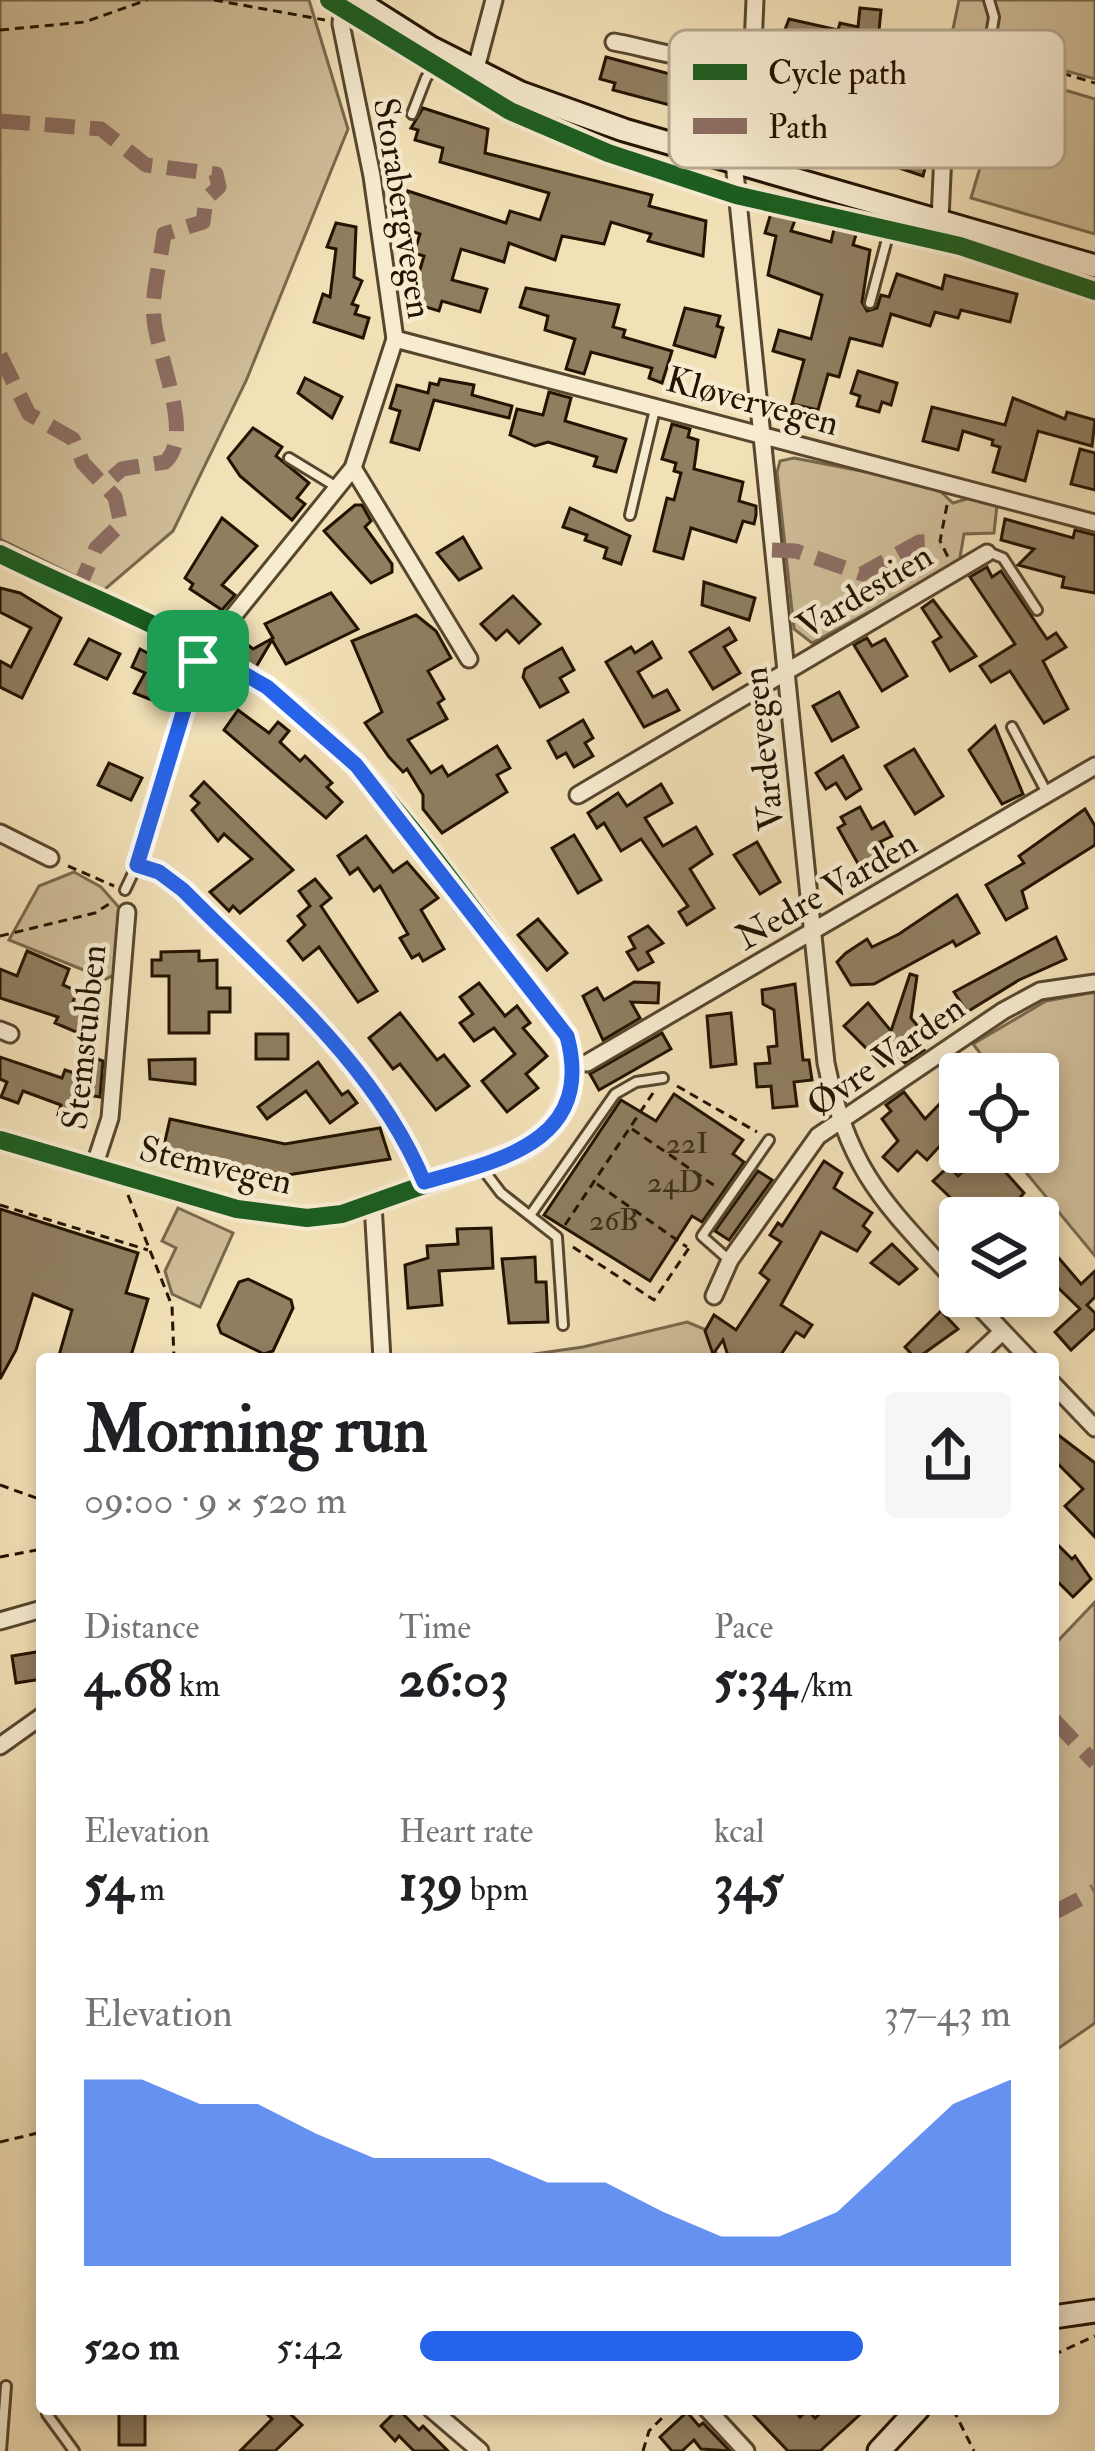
<!DOCTYPE html>
<meta charset="utf-8">
<style>
:root{--surface:#fff;--page:#f6f6f6;--text:#202124;--muted:#757577;--accent:#2563eb}
body{margin:0;font-family:"IM FELL Double Pica",serif;background:var(--page);color:var(--text);height:100vh;display:flex;flex-direction:column;font-size:45px;white-space:nowrap}
*{box-sizing:border-box;margin:0}
p{font-size:39px;color:var(--muted)}
.icon{flex:none;width:66px;height:66px;fill:none;stroke:currentColor;stroke-width:2;stroke-linecap:round;stroke-linejoin:round}
.map{position:relative;flex:1;overflow:hidden}
.side{position:absolute;left:36px;top:1353px;width:1023px;height:1062px;display:flex;flex-direction:column;background:var(--surface);border-radius:12px;box-shadow:0 6px 18px #0003}
.side>*{flex:none}
.fabs{position:absolute;left:939px;top:1053px;display:grid;gap:24px}
.fabs a{display:grid;place-items:center;width:120px;height:120px;border-radius:12px;background:var(--surface);box-shadow:0 6px 18px #0003;font-size:60px}
.pin{position:absolute;display:grid;place-items:center;width:102px;height:102px;color:#fff;margin:-51px;border-radius:24px;box-shadow:0 6px 18px #0006}
.round{display:grid;place-items:center;flex:none;width:126px;height:126px;border-radius:12px;background:var(--page)}
.summary{display:flex;align-items:center;justify-content:space-between;height:204px;padding:0 48px}
h1{font-size:66px;font-weight:800;line-height:90px}
.figures{display:grid;grid-template-columns:repeat(3,1fr);gap:18px;height:204px;padding:12px 48px}
.figures div{display:grid;align-content:center}
.figures b{font-size:51px;font-weight:800}
.figures small{font-size:33px;font-weight:400}
.figures p{font-size:33px}
.chart{height:336px;padding:24px 48px}
.chart p{display:flex;justify-content:space-between}
.chart svg{width:100%;height:216px;margin-top:12px;fill:var(--accent);opacity:.7}
ul{padding:0 48px;list-style:none;font-size:39px}
li{display:grid;grid-template-columns:192px 144px 1fr;align-items:center;height:90px}
li i{height:30px;border-radius:15px;background:var(--accent)}
.map>svg:first-child{display:block}
.green{fill:#cfbd98;stroke:#79684c;stroke-width:3}
.building{fill:#8f7e60;stroke:#231301;stroke-width:3}
.lines{fill:none;stroke-linecap:round;stroke-linejoin:round}
.lane-casing{stroke:#57462e;stroke-width:14}
.street-casing{stroke:#57462e;stroke-width:21}
.secondary-casing{stroke:#231301;stroke-width:27}
.path{stroke:#231301;stroke-width:3;stroke-dasharray:9 6;stroke-linecap:butt}
.lane{stroke:#f7ebd0;stroke-width:8}
.street{stroke:#f7ebd0;stroke-width:15}
.secondary{stroke:#f7ebd0;stroke-width:21}
.quiet{stroke:#8d6e63;stroke-width:15;stroke-dasharray:30 15;stroke-linecap:butt}
.cycleway-casing{stroke:#f7ebd0;stroke-width:26}
.cycleway{stroke:#1b5e20;stroke-width:18}
.route-casing{stroke:#fff;stroke-width:24}
.route{stroke:#2563eb;stroke-width:15}
.labels{text-anchor:middle;stroke-width:9;stroke-linejoin:round;paint-order:stroke}
.number-label{font-size:30px;fill:#3e2e19}
.street-label{font-size:36px;fill:#231301;stroke:#f7ebd0}
.key{fill:#f7ebd0;stroke:#b7aa92;stroke-width:3}
.key-label{font-size:33px;fill:#231301}
</style>
<div class="map">
<svg width="1095" height="2451" viewBox="0 0 1095 2451">
<rect width="100%" height="100%" fill="#f2e0b7"/>
<filter id="stains"><feTurbulence type="fractalNoise" baseFrequency=".00167" numOctaves="4"/><feColorMatrix values="0 0 0 0 .2 0 0 0 0 .09 0 0 0 0 .02 0 0 0 .5 -.17"/></filter>
<radialGradient id="worn" r=".72"><stop offset=".6" stop-color="#630" stop-opacity="0"/><stop offset="1" stop-color="#630" stop-opacity=".3"/></radialGradient>
<g class="green">
<polygon points="0,0 309,0 348,129 246,381 173,531 104,590 0,539"/>
<polygon points="959,0 1095,0 1095,79 1010,55 1007,47 960,41 953,29"/>
<polygon points="1008,73 1095,99 1095,234 971,198"/>
<polygon points="794,458 892,477 939,490 953,503 973,497 997,505 994,533 964,534 959,563 812,643 794,629 777,472 780,461"/>
<polygon points="74,872 101,887 123,912 115,974 106,979 9,940 39,886"/>
<polygon points="1095,992 1095,1256 1009,1152 1038,1152 1038,1074 996,1074 973,1044 1046,1001"/>
<polygon points="178,1208 233,1233 200,1307 172,1294 165,1271 176,1248 162,1241"/>
<polygon points="687,1322 709,1331 718,1359 500,1359 583,1347"/>
<polygon points="1095,1602 1095,2023 1053,2052 1053,1646"/>
</g>
<g class="building">
<polygon points="860,8 881,10 878,41 857,37 858,31 853,51 809,40 801,77 782,72 784,63 773,61 789,19 838,30 840,23 858,27"/>
<polygon points="606,57 734,91 726,120 613,90 615,83 600,79"/>
<polygon points="771,97 917,143 914,154 928,157 923,176 829,144 824,156 768,141"/>
<polygon points="423,108 488,129 485,153 652,195 649,206 706,221 703,256 648,241 651,234 611,222 604,244 562,236 555,260 509,243 504,262 461,249 452,280 487,289 480,312 442,301 439,311 419,305 421,299 412,296 424,256 414,253 420,234 399,227 408,191 506,223 510,211 540,220 549,193 440,162 443,148 415,140 418,130 411,128"/>
<polygon points="771,213 795,220 791,231 831,242 835,225 857,231 853,245 870,250 862,302 867,311 877,308 881,295 889,297 897,274 942,289 945,275 1017,294 1010,322 961,310 958,318 935,312 930,326 891,314 882,346 850,338 839,377 828,374 818,410 792,404 804,360 773,351 779,330 811,339 822,295 768,275 776,236 765,233"/>
<polygon points="336,223 356,227 354,277 362,281 352,304 358,306 355,314 369,318 363,338 314,322 323,294 330,297 336,249 327,247"/>
<polygon points="526,288 619,305 613,327 625,330 623,337 672,351 662,383 649,378 652,368 591,352 584,374 566,369 575,339 545,330 548,316 520,307"/>
<polygon points="685,308 720,316 717,326 723,328 715,357 674,345"/>
<polygon points="858,371 897,383 891,405 882,402 879,412 857,406 860,396 851,393"/>
<polygon points="305,378 342,397 332,418 298,393"/>
<polygon points="440,379 474,385 472,395 512,406 509,418 434,400 419,450 391,442 400,411 390,408 397,385 428,393 430,383 438,385"/>
<polygon points="549,392 571,398 565,421 626,439 616,472 594,466 597,457 548,442 535,446 510,435 517,409 543,415"/>
<polygon points="1013,398 1065,419 1067,412 1095,420 1092,446 1038,431 1025,481 993,472 1000,447 992,445 993,440 963,431 958,450 923,441 932,407 1005,425"/>
<polygon points="672,424 690,429 688,437 698,440 694,469 743,482 739,501 756,506 756,515 754,524 743,521 736,542 691,528 683,559 654,551 667,498 674,500 681,473 674,471 676,463 662,459"/>
<polygon points="253,428 282,447 276,456 309,483 297,498 305,504 292,520 240,476 228,458"/>
<polygon points="1080,449 1095,453 1095,490 1071,484"/>
<polygon points="355,505 362,505 371,521 365,527 392,564 392,572 371,583 324,531"/>
<polygon points="570,508 630,536 621,564 604,558 607,548 585,540 587,535 563,527"/>
<polygon points="222,518 257,546 222,585 235,595 222,610 190,589 193,584 185,578"/>
<polygon points="1005,519 1073,538 1075,530 1095,535 1095,593 1062,587 1064,577 1018,565 1034,549 1001,540"/>
<polygon points="463,537 481,568 459,580 437,553"/>
<polygon points="987,567 992,577 1001,571 1047,639 1056,633 1066,647 1043,661 1068,709 1044,723 1010,671 991,682 980,666 1015,644 970,577"/>
<polygon points="704,582 755,598 749,620 702,605"/>
<polygon points="0,588 20,593 61,618 22,698 0,687 0,661 11,667 31,628 0,612"/>
<polygon points="331,593 358,629 286,664 272,640 256,667 241,657 248,645 253,649 273,638 265,624"/>
<polygon points="513,596 540,624 519,643 507,630 496,640 481,624"/>
<polygon points="933,600 976,656 950,671 933,642 941,637 922,608"/>
<polygon points="416,615 436,631 451,658 428,671 444,699 438,703 447,719 408,740 431,773 442,766 448,776 497,746 510,768 497,775 507,792 442,833 423,809 423,795 407,769 403,772 389,757 365,723 382,712 352,641"/>
<polygon points="729,628 736,640 724,647 740,673 713,689 690,652"/>
<polygon points="867,638 872,646 885,639 907,676 882,691 854,645"/>
<polygon points="89,639 120,654 107,679 75,664"/>
<polygon points="652,642 661,658 638,672 653,697 667,690 679,710 644,727 606,662 631,647 635,653"/>
<polygon points="562,648 574,670 560,678 568,692 540,707 523,677 525,669"/>
<polygon points="140,649 179,670 162,704 134,693 145,673 132,667"/>
<polygon points="839,692 858,727 832,741 813,706"/>
<polygon points="238,710 269,733 278,722 289,731 280,742 300,761 305,756 332,783 327,787 342,802 326,818 224,730"/>
<polygon points="583,720 593,738 585,743 593,756 574,767 566,753 557,758 548,741"/>
<polygon points="995,726 1023,794 1002,804 969,750"/>
<polygon points="914,749 943,796 915,814 885,766"/>
<polygon points="843,756 861,789 846,799 836,783 826,789 816,773"/>
<polygon points="109,763 142,778 131,800 98,785"/>
<polygon points="204,782 293,870 240,913 233,906 229,911 210,892 252,859 224,834 218,841 192,810 199,803 191,796"/>
<polygon points="661,784 672,803 645,818 663,846 696,827 712,854 690,869 714,908 687,925 679,912 688,906 641,839 621,851 604,823 597,828 588,813 618,793 627,806"/>
<polygon points="860,807 872,829 884,822 892,836 880,842 887,855 861,869 838,828 845,824 841,817"/>
<polygon points="1085,809 1095,826 1095,845 1022,891 1027,908 1006,920 986,885 1024,863 1019,856"/>
<polygon points="574,835 601,880 578,893 552,848"/>
<polygon points="366,836 393,872 407,862 438,898 421,910 444,949 423,961 419,954 412,958 400,938 408,934 380,886 374,891 358,868 350,874 338,856"/>
<polygon points="757,842 780,882 760,894 734,855"/>
<polygon points="315,879 331,898 321,906 377,991 358,1002 319,947 303,960 288,941 305,925 298,916 310,906 299,891"/>
<polygon points="957,895 979,933 956,946 953,941 874,984 851,985 837,962 846,953 867,939 872,947 899,934"/>
<polygon points="538,919 567,953 547,970 518,935"/>
<polygon points="648,926 663,943 647,952 653,962 638,970 627,952 635,948 629,937"/>
<polygon points="1056,937 1066,959 1019,980 967,1012 954,992"/>
<polygon points="27,951 69,969 63,985 77,991 73,1002 92,1010 83,1035 55,1023 58,1017 0,998 0,969 17,976"/>
<polygon points="199,951 199,961 217,960 217,988 230,988 230,1012 209,1012 209,1033 169,1033 169,976 152,976 152,960 161,960 161,952"/>
<polygon points="910,974 917,976 911,1018 921,1030 916,1041 924,1050 905,1063 898,1056 884,1066 844,1026 868,1003 891,1031"/>
<polygon points="634,982 659,983 658,1003 631,1002 640,1018 603,1040 583,996 597,988 604,1000"/>
<polygon points="479,983 505,1016 517,1006 530,1023 523,1028 547,1056 526,1074 538,1088 507,1112 482,1081 515,1054 494,1028 474,1041 460,1023 473,1014 460,997"/>
<polygon points="795,984 803,1060 809,1060 812,1080 794,1082 797,1106 773,1108 771,1086 757,1087 755,1064 770,1063 768,1047 777,1046 774,1010 763,1004 762,990"/>
<polygon points="400,1013 437,1060 444,1055 469,1086 436,1110 400,1064 393,1069 369,1038"/>
<polygon points="731,1013 736,1064 711,1067 707,1016"/>
<polygon points="662,1033 671,1049 599,1090 590,1074"/>
<rect x="256" y="1034" width="32" height="25"/>
<polygon points="82,1053 103,1061 100,1097 88,1095 76,1122 58,1115 61,1105 23,1091 18,1103 1,1097 7,1082 0,1079 0,1057 62,1078 65,1070 74,1073"/>
<polygon points="195,1059 195,1084 150,1079 149,1060"/>
<polygon points="318,1062 342,1095 348,1091 357,1103 330,1123 306,1091 267,1119 258,1107"/>
<polygon points="960,1083 960,1124 927,1160 917,1151 898,1171 883,1157 898,1141 882,1119 891,1111 886,1105 904,1092 925,1119"/>
<polygon points="674,1094 743,1140 733,1154 744,1162 702,1222 692,1216 650,1281 544,1215 621,1100 656,1121"/>
<polygon points="170,1119 285,1144 380,1128 390,1159 281,1176 163,1150"/>
<polygon points="985,1152 1008,1152 1000,1166 1024,1193 1002,1218 990,1204 972,1218 933,1181 949,1166 958,1176"/>
<polygon points="824,1161 842,1173 834,1188 872,1213 863,1226 870,1232 857,1251 821,1232 781,1305 812,1325 804,1337 796,1332 778,1359 729,1359 723,1340 713,1354 705,1331 714,1315 736,1330 769,1280 760,1273 781,1242 770,1235 778,1223 782,1226"/>
<polygon points="758,1171 772,1180 729,1240 715,1231"/>
<polygon points="0,1209 138,1253 126,1293 148,1299 130,1359 58,1359 72,1310 33,1294 16,1350 0,1379"/>
<polygon points="491,1228 493,1268 439,1271 442,1305 408,1308 405,1265 428,1258 427,1246 458,1244 457,1229"/>
<polygon points="1047,1233 1057,1244 1051,1249 1081,1284 1095,1271 1095,1297 1087,1305 1095,1313 1095,1328 1071,1350 1055,1332 1080,1309 1048,1278 1038,1286 1038,1234 1041,1238"/>
<polygon points="892,1244 917,1269 899,1284 871,1263"/>
<polygon points="535,1257 536,1282 546,1282 548,1322 509,1323 502,1259"/>
<polygon points="248,1279 291,1300 293,1308 273,1351 264,1354 221,1333 218,1325 239,1282"/>
<polygon points="941,1311 958,1329 916,1359 905,1347"/>
<polygon points="1053,1431 1095,1463 1095,1537 1065,1506 1083,1489 1053,1459"/>
<polygon points="1053,1540 1072,1559 1075,1556 1091,1579 1073,1597 1053,1577"/>
<polygon points="42,1651 42,1679 16,1683 12,1656"/>
<rect x="119" y="2409" width="26" height="36"/>
<polygon points="262,2409 285,2409 302,2425 275,2451 240,2451 272,2419"/>
<polygon points="398,2409 419,2430 423,2426 448,2451 414,2451 399,2436 395,2441 381,2426"/>
<polygon points="748,2409 794,2409 800,2417 808,2410 815,2418 825,2409 866,2409 820,2451 788,2451"/>
<polygon points="687,2412 699,2426 703,2423 730,2451 701,2449 694,2440 682,2451 672,2451 660,2437"/>
</g>
<g class="lines">
<defs>
<g id="lane">
<polyline points="989,0 994,17 989,47"/>
<polyline points="412,114 426,78 443,55"/>
<polyline points="870,303 890,228"/>
<polyline points="289,458 335,486"/>
<polyline points="630,515 656,405"/>
<polyline points="988,552 1003,558 1037,610"/>
<polyline points="1012,727 1048,795"/>
<polyline points="125,890 137,865 157,788"/>
<polyline points="482,1168 501,1193 557,1237 563,1325"/>
<polyline points="531,1214 615,1094 636,1082 663,1078"/>
<polyline points="728,1259 702,1236 769,1140"/>
<polyline points="47,2414 74,2451"/>
<polyline points="1,2451 6,2386"/>
</g>
<g id="street">
<path d="M614,42C652,48 724,76 753,46L755,0"/>
<polyline points="475,72 494,0"/>
<path d="M734,162L826,1063C849,1175 887,1205 960,1286"/>
<polyline points="940,219 947,66 989,48"/>
<polyline points="395,339 1095,523"/>
<polyline points="353,468 469,659"/>
<path d="M0,554C87,597 182,632 263,685C374,757 471,912 553,1016C587,1065 573,1117 523,1150L342,1214L307,1218L237,1209L0,1140"/>
<polyline points="226,625 353,468 395,339 372,176 341,24 343,0"/>
<polyline points="578,795 987,553"/>
<polyline points="0,833 50,858"/>
<path d="M137,865L159,872L183,890C271,980 375,1065 424,1182"/>
<polyline points="0,1030 10,1034"/>
<polyline points="587,1063 1095,766"/>
<polyline points="94,1167 110,1118 127,912"/>
<polyline points="373,1204 382,1359"/>
<polyline points="714,1296 730,1260 818,1136 1003,1011 1040,991 1095,983"/>
<polyline points="969,1296 1029,1359"/>
<polyline points="973,1359 1002,1332"/>
<polyline points="1053,1384 1095,1428"/>
<polyline points="0,1621 42,1609"/>
<polyline points="0,1746 42,1716"/>
<polyline points="431,2409 480,2451"/>
<polyline points="707,2409 746,2451"/>
</g>
<g id="secondary">
<polyline points="356,0 430,47 521,93 624,130 1095,266"/>
<polyline points="1053,2317 1095,2311"/>
<polyline points="879,2451 918,2409"/>
</g>
</defs>
<use href="#lane" class="lane-casing"/>
<use href="#street" class="street-casing"/>
<use href="#secondary" class="secondary-casing"/>
<g class="path">
<polyline points="214,0 325,20"/>
<polyline points="0,30 85,22 147,0"/>
<polyline points="1005,56 1095,83"/>
<polyline points="736,143 747,70"/>
<polyline points="947,505 940,541 949,559"/>
<polyline points="162,774 197,663"/>
<polyline points="68,866 114,886"/>
<polyline points="0,936 95,913 112,902"/>
<polyline points="677,1086 757,1132"/>
<polyline points="632,1129 718,1188"/>
<polyline points="597,1184 687,1247"/>
<polyline points="128,1195 172,1306 174,1359"/>
<polyline points="0,1205 148,1250"/>
<polyline points="565,1225 653,1093"/>
<polyline points="573,1247 654,1300 691,1245"/>
<polyline points="0,1485 42,1500"/>
<polyline points="0,1557 42,1549"/>
<polyline points="0,2142 42,2132"/>
<polyline points="1053,2355 1095,2336"/>
<polyline points="953,2409 974,2451"/>
<polyline points="643,2451 649,2431 671,2409"/>
</g>
<use href="#lane" class="lane"/>
<use href="#street" class="street"/>
<use href="#secondary" class="secondary"/>
<g class="quiet">
<path d="M0,121L101,129L146,165L216,174L219,187L206,199L203,222L164,234C161,260 151,292 154,319C157,356 195,436 165,462L122,469L104,485"/>
<polyline points="0,355 29,414 73,439 83,463 115,497 121,524 96,548 77,592"/>
<polyline points="772,550 796,551 862,574 919,542 940,541"/>
<polyline points="1053,1719 1095,1763"/>
<polyline points="1053,1913 1095,1891"/>
</g>
<defs>
<g id="cycleway">
<polyline points="329,0 510,111 608,153 736,195 960,246 1095,291"/>
<path d="M0,554C87,597 182,632 263,685C374,757 471,912 553,1016C587,1065 573,1117 523,1150L342,1214L307,1218L237,1209L0,1140"/>
</g>
</defs>
<use href="#cycleway" class="cycleway-casing"/>
<use href="#cycleway" class="cycleway"/>
</g>
<g class="lines">
<defs>
<path id="route" d="M202,650L267,687L356,765L567,1036C595,1141 502,1160 424,1182C376,1065 271,979 183,890L159,872L137,865Z"/>
</defs>
<use href="#route" class="route-casing"/>
<use href="#route" class="route"/>
</g>
<g class="labels">
<g class="number-label">
<text x="687" y="1153">22I</text>
<text x="675" y="1192">24D</text>
<text x="614" y="1230">26B</text>
</g>
<g class="street-label">
<text transform="translate(404 208) rotate(81)" y="13">Storabergvegen</text>
<text transform="translate(753 400) rotate(15)" y="13">Kløvervegen</text>
<text transform="translate(864 590) rotate(-31)" y="13">Vardestien</text>
<text transform="translate(762 749) rotate(-96)" y="13">Vardevegen</text>
<text transform="translate(826 889) rotate(-30)" y="13">Nedre Varden</text>
<text transform="translate(83 1037) rotate(-84)" y="13">Stemstubben</text>
<text transform="translate(885 1055) rotate(-35)" y="13">Øvre Varden</text>
<text transform="translate(216 1164) rotate(13)" y="13">Stemvegen</text>
</g>
</g>
<rect x="669" y="30" width="396" height="138" rx="18" class="key"/>
<rect x="693" y="64" width="54" height="16" fill="#1b5e20"/>
<rect x="693" y="118" width="54" height="16" fill="#8d6e63"/>
<g class="key-label">
<text x="768" y="84">Cycle path</text>
<text x="768" y="138">Path</text>
</g>
<rect width="100%" height="100%" filter="url(#stains)"/>
<rect width="100%" height="100%" fill="url(#worn)"/>
</svg>
<div class="fabs">
<a><svg class="icon" aria-label="locate" viewBox="0 0 24 24"><circle cx="12" cy="12" r="6"/><path d="M12 2v4M12 18v4M2 12h4M18 12h4"/></svg></a>
<a><svg class="icon" aria-label="layers" viewBox="0 0 24 24"><path d="M12 4l9 5-9 5-9-5zM3 14l9 5 9-5"/></svg></a>
</div>
<div class="pin" style="left:198px;top:661px;background:#1e9e55"><svg class="icon" aria-label="arrive" viewBox="0 0 24 24"><path d="M6 21V4h12l-3 4 3 4H6"/></svg></div>
<section class="side">
<div class="summary"><div><h1>Morning run</h1><p>09:00 · 9 × 520 m</p></div><a class="round"><svg class="icon" aria-label="share" viewBox="0 0 24 24"><path d="M12 15V3M7 8l5-5 5 5M5 13v7h14v-7"/></svg></a></div>
<div class="figures">
<div><p>Distance</p><b>4.68<small> km</small></b></div>
<div><p>Time</p><b>26:03</b></div>
<div><p>Pace</p><b>5:34<small> /km</small></b></div>
</div>
<div class="figures">
<div><p>Elevation</p><b>54<small> m</small></b></div>
<div><p>Heart rate</p><b>139<small> bpm</small></b></div>
<div><p>kcal</p><b>345</b></div>
</div>
<div class="chart"><p><span>Elevation</span>37–43 m</p>
<svg viewBox="0 0 160 44" preserveAspectRatio="none"><path d="M0 44V6L10 6L20 11L30 11L40 17L50 22L60 22L70 22L80 27L90 27L100 33L110 38L120 38L130 33L140 22L150 11L160 6V44z"/></svg>
</div>
<ul>
<li><b>520 m</b>5:42<i style="width:75%"></i></li>
</ul>
</section>
</div>
